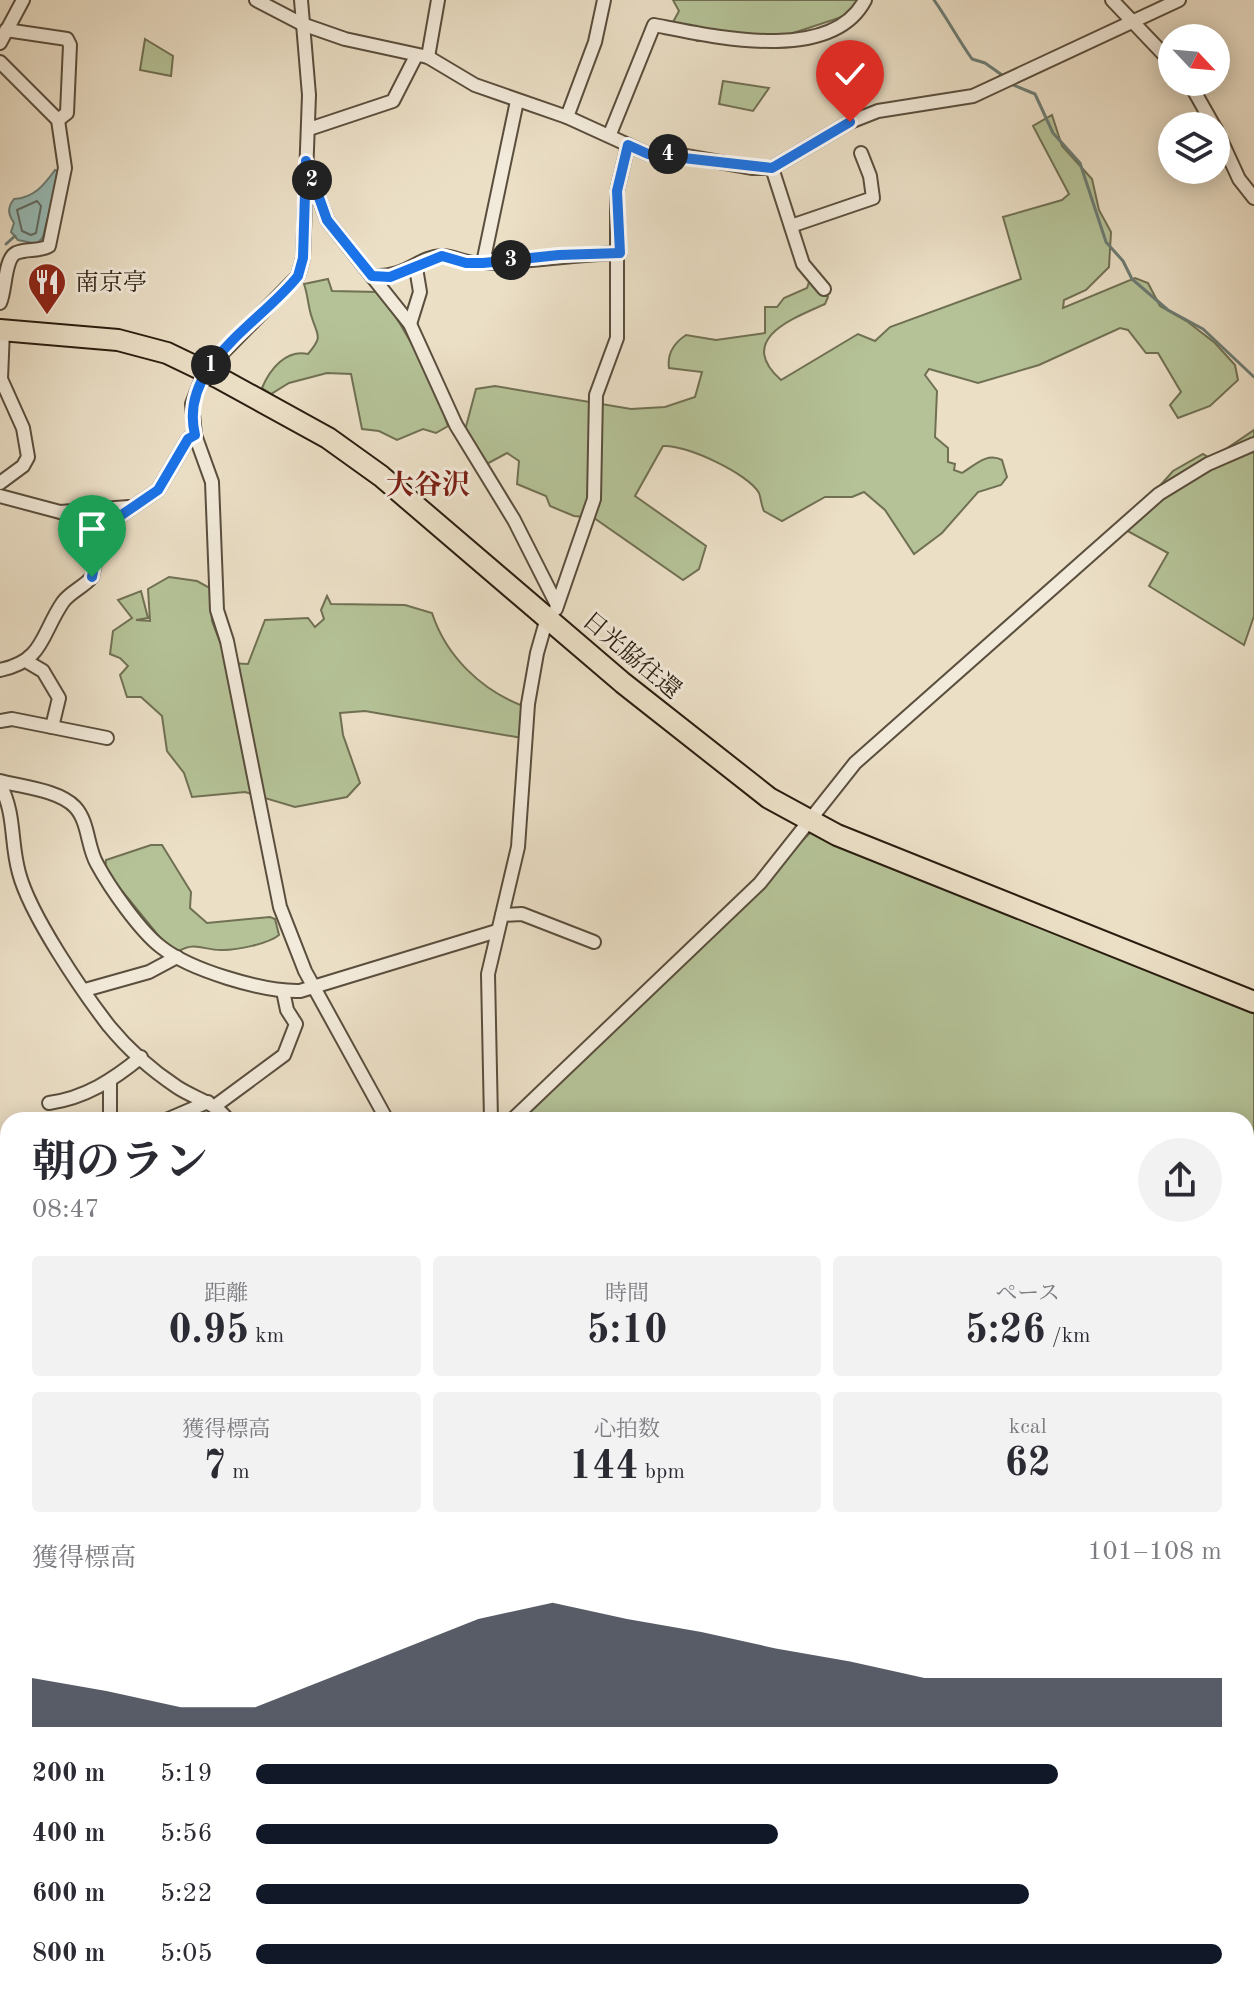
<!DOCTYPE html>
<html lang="ja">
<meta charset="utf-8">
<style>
:root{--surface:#fff;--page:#f2f2f3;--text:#2b2b33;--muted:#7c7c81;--accent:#111827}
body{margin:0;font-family:"Old Standard TT","Noto Serif JP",serif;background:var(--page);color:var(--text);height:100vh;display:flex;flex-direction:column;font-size:30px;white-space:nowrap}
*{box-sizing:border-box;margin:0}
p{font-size:26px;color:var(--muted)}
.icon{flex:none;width:44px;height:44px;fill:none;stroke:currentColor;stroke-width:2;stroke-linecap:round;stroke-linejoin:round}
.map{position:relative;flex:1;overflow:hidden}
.details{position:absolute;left:0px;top:1112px;width:1254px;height:888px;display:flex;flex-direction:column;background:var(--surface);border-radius:24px 24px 0 0;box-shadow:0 4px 20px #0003}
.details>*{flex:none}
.needle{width:52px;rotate:116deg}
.tools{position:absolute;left:1158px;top:24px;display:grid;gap:16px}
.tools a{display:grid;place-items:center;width:72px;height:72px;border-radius:50%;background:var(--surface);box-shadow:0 4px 20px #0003;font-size:40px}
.pin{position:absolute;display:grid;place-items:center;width:68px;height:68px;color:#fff;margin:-82px -34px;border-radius:50% 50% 50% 0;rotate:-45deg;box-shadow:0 0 8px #0007}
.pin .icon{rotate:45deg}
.km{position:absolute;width:40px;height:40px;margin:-20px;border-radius:50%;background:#222;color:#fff;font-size:22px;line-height:40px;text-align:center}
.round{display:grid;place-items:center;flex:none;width:84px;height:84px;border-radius:42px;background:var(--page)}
.head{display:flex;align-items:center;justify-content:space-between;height:136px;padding:0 32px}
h1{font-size:44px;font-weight:700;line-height:60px}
.figures{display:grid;grid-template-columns:repeat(3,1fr);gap:12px;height:136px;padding:8px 32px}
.figures div{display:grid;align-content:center;border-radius:8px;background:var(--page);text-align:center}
.figures b{font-size:40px;font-weight:700}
.figures small{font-size:22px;font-weight:400}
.figures p{font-size:22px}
.chart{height:224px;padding:16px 32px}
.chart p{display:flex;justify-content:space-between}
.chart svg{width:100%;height:144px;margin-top:8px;fill:var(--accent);opacity:.7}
ul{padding:0 32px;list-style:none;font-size:26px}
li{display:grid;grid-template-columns:128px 96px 1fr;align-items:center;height:60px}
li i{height:20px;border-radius:10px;background:var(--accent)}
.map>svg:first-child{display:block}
.green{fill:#b5c297;stroke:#707053;stroke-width:2}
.water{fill:#98bcb7;stroke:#6c7c74;stroke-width:2}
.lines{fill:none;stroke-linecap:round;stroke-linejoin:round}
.shore{stroke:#616c63;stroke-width:2}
.stream{stroke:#6c7c74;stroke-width:3}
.minor-casing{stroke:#5a4e3d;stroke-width:16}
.highway-casing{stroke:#2a1d0f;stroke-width:24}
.minor{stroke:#f2eada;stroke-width:12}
.highway{stroke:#ebdfc6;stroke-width:20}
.route-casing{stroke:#fff;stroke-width:16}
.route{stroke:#1a73e8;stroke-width:10}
.labels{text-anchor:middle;stroke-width:6;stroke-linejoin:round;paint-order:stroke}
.poi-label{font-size:24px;fill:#2a1d0f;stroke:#f2eada;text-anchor:start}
.street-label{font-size:24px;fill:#2a1d0f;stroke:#f2eada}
.quarter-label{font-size:28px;font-weight:bold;fill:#7a1f14;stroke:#f2eada}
</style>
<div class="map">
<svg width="1254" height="2000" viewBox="0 0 1254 2000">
<rect width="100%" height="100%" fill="#ebdfc6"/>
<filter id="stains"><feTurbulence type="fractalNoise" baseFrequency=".0025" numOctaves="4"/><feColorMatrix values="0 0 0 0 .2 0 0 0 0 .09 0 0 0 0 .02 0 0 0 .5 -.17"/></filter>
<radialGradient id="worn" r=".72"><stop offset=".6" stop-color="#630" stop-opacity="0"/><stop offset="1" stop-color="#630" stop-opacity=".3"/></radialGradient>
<g class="green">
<polygon points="673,0 860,0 854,13 775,39 697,41 672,24 679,11"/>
<polygon points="145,39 173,56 171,76 140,70"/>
<polygon points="723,81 769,88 753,111 719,104"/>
<path d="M1052,115L1062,146L1092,179L1099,210L1111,232L1109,267L1086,290L1064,300L1063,308L1135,278L1148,283L1160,306L1188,322L1215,343L1235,365L1238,380L1210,406L1178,418L1170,405L1181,392L1158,353H1146L1128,330L1120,328L1039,365L978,383L929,369L925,375L937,391L935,437L948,448V462L955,464L954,470L962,473C975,465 987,452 1002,460L1007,477L1001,485L978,492L942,533L914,554L885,510L864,492L852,497H825L782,521L764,511C761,505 761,498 759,493C749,474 685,444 663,446L635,496L706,546L699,569L683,580L594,518L574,516L550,506L546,496L517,484L519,461L507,453L485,465L464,434L476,389L495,386L631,409L665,407L695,397L702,372L669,368C667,354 674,343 686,335L716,340L765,333V307H777L784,298L807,288L809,282L828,297L825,304C794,318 735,339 781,380L858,334L875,341L890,327L1021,279L1003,217L1062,200L1069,194L1033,126Z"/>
<path d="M328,279L332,291L379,292C408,333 432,378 448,426L436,433L423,429L397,440L379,431L362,429L351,374L327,373L289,383L271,394L262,388C270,369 286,349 308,354C323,336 318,337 312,318C308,307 308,295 304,284Z"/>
<polygon points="1254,430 1254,616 1244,645 1149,586 1168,553 1122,528 1173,471 1203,454 1211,459"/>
<path d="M169,577L197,581L210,588L212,621L228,663L248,664L265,620L308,618L315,627L324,619L321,610L327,596L331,604L405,605L432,613C446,656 481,690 523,706L522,738L365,711L340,713L343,735L360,783L347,797L295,807L245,792L192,797L184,773L167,751L162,716L141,697H127L120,675L128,666L120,658L110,654L113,631L132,618L118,600L141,591L148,618L136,620L150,621L148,589Z"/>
<path d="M811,832L858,849L886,865L1254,1011V2000H916L911,1992H1246V1120H514C596,1044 679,969 759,891C778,872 791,850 811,832Z"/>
<path d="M151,845H162L191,892L190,908L207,923L270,917L275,919L279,935C268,944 237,950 223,950C205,951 196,941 179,951L166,945L105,870L106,860Z"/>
</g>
<path class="water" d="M55,170L59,172L43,237L37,244L18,240L11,232L14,223C8,214 7,208 14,199C34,198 44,185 55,170Z"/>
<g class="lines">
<polygon class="shore" points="37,201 41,206 36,233 31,235 22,231 17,210"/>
<g class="stream">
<path d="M934,0C948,20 958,39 972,59L985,63L1002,75"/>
<polyline points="1011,84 1035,94 1053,133 1080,163 1106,242 1123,261 1132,279 1168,310 1203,329 1254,377"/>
<polyline points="6,244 15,236"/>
</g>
<defs>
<g id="minor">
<polyline points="256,0 302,24 345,39 428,57 475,85 567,117 648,154 680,155 753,168 772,168 850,122 878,111 973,96 1179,0"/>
<polyline points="301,0 309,95 303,258 298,276 205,371 192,404 195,435 212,482 217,610 227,641 280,907 305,971 387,1120"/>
<polyline points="1112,0 1172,63"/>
<polyline points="6,30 67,39 70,45 67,113 58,120"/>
<polyline points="0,43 23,0"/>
<polyline points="428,57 438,0"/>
<path d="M0,62L58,120L65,168L49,246C38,252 27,248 16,253C4,259 6,291 0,303"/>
<polyline points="1189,82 1214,126"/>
<polyline points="567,117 595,42 604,0"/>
<polyline points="309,129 393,101 416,56"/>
<polyline points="1216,129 1239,179 1254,198"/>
<path d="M610,134L654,25C711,36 831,65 865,0"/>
<polyline points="308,168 327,220 410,324 456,425 514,520 557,605"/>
<polyline points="772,168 803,264 824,289"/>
<polyline points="791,226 873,198 870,176 861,153"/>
<polyline points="483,263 517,101"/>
<path d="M372,276C408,278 417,257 442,256C455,256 465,264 478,263C525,263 572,254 620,253"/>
<polyline points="410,324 420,292 416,268"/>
<polyline points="0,483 23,466 28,457 23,428 1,379 3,330"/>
<polyline points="0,496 60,512 129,507"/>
<polyline points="556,609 594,499 596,395 617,338 617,191 628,145"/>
<path d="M0,670C44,661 41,634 63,602C70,592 84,587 92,577L101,534L107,525L158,490L188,439L195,435"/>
<polyline points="0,721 12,719 52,727 59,698 43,671 26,661"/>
<polyline points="52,727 107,738"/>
<path d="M0,781C22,787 59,790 75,807C89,822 87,847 97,864C110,888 140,931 161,947C190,970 263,992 300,991L497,931"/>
<path d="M0,784C16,816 10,841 19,873C30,915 82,991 109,1026C127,1048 153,1071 177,1087C195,1099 215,1102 228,1120"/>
<polyline points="502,915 522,914 594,942"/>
<polyline points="85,990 149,972 177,957"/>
<path d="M49,1103C85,1098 113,1080 141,1057"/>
<polyline points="215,1106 284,1055 296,1024 287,1010 283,991"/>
<polyline points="110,1120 110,1082"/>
<polyline points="166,1120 208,1102"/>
<polyline points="491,1120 488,974 518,847 528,704 537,653 547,618"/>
<polyline points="512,1120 760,883 855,763 1159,494 1208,464 1254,444"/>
<polyline points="1246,1334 1254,1328"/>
<polyline points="0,1377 8,1377"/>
<polyline points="1254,1533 1254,1530"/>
<polyline points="0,1577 8,1586"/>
<polyline points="0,1656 8,1664"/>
<polyline points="611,1992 615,2000"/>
<polyline points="655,1992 675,2000"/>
<polyline points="831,1992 848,2000"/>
</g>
<g id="highway">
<polyline points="0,330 118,340 167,353 219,378 328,438 381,476 623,683 769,798 837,835 1254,1002"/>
<polyline points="0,1610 8,1618"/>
<polyline points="717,1992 737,2000"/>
<polyline points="753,1992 773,2000"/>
</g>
</defs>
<use href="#minor" class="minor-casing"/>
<use href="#highway" class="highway-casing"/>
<use href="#minor" class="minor"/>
<use href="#highway" class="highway"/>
</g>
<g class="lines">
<defs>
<path id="route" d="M92,577L97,549L107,525L158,490L188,439L195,435C178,365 260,324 298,276L303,258L306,161L327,220L372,276L390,277L442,256L466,263H483L559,255L620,253L617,191L628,145L648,154L772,168L850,122"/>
</defs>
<use href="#route" class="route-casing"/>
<use href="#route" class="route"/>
</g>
<defs>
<symbol id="restaurant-pin" viewBox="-11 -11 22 30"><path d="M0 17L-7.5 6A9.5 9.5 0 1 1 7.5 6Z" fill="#8f2418" stroke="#f2eada"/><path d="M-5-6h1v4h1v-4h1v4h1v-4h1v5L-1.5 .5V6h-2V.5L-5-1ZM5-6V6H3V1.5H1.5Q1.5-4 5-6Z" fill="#fff"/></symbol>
</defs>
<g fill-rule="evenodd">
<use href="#restaurant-pin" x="25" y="260" width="44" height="60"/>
</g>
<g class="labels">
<g class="poi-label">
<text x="75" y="290">南京亭</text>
</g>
<g class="street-label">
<text transform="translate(632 655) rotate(40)" y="8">日光脇往還</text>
</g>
<g class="quarter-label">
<text x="428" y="494">大谷沢</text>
</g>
</g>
<rect width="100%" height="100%" filter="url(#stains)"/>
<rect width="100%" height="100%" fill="url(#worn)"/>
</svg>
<div class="tools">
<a><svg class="needle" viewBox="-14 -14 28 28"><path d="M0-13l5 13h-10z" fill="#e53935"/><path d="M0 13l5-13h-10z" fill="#7c7c81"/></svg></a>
<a><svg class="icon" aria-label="layers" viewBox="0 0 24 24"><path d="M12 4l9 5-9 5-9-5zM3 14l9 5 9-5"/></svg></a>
</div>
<div class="pin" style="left:92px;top:577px;background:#1e9e55"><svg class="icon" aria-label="arrive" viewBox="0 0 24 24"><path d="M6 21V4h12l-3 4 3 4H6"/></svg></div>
<div class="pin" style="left:850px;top:122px;background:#d93025"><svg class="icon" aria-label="check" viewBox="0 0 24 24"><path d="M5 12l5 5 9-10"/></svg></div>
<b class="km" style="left:211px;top:365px">1</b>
<b class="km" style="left:312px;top:180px">2</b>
<b class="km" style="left:511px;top:260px">3</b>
<b class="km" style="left:668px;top:154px">4</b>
<section class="details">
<div class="head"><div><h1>朝のラン</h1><p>08:47</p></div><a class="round"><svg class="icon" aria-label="share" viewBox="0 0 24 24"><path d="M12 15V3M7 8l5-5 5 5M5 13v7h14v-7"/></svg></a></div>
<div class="figures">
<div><p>距離</p><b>0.95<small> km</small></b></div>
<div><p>時間</p><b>5:10</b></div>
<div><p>ペース</p><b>5:26<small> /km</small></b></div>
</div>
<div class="figures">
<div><p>獲得標高</p><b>7<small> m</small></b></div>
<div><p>心拍数</p><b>144<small> bpm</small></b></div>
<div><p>kcal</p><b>62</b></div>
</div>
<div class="chart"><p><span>獲得標高</span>101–108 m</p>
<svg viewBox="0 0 160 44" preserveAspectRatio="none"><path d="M0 44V29L10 33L20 38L30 38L40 29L50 20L60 11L70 6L80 11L90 15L100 20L110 24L120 29L130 29L140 29L150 29L160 29V44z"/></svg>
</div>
<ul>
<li><b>200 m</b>5:19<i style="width:83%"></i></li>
<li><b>400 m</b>5:56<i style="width:54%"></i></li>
<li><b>600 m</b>5:22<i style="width:80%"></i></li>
<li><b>800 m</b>5:05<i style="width:100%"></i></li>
</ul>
</section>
</div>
